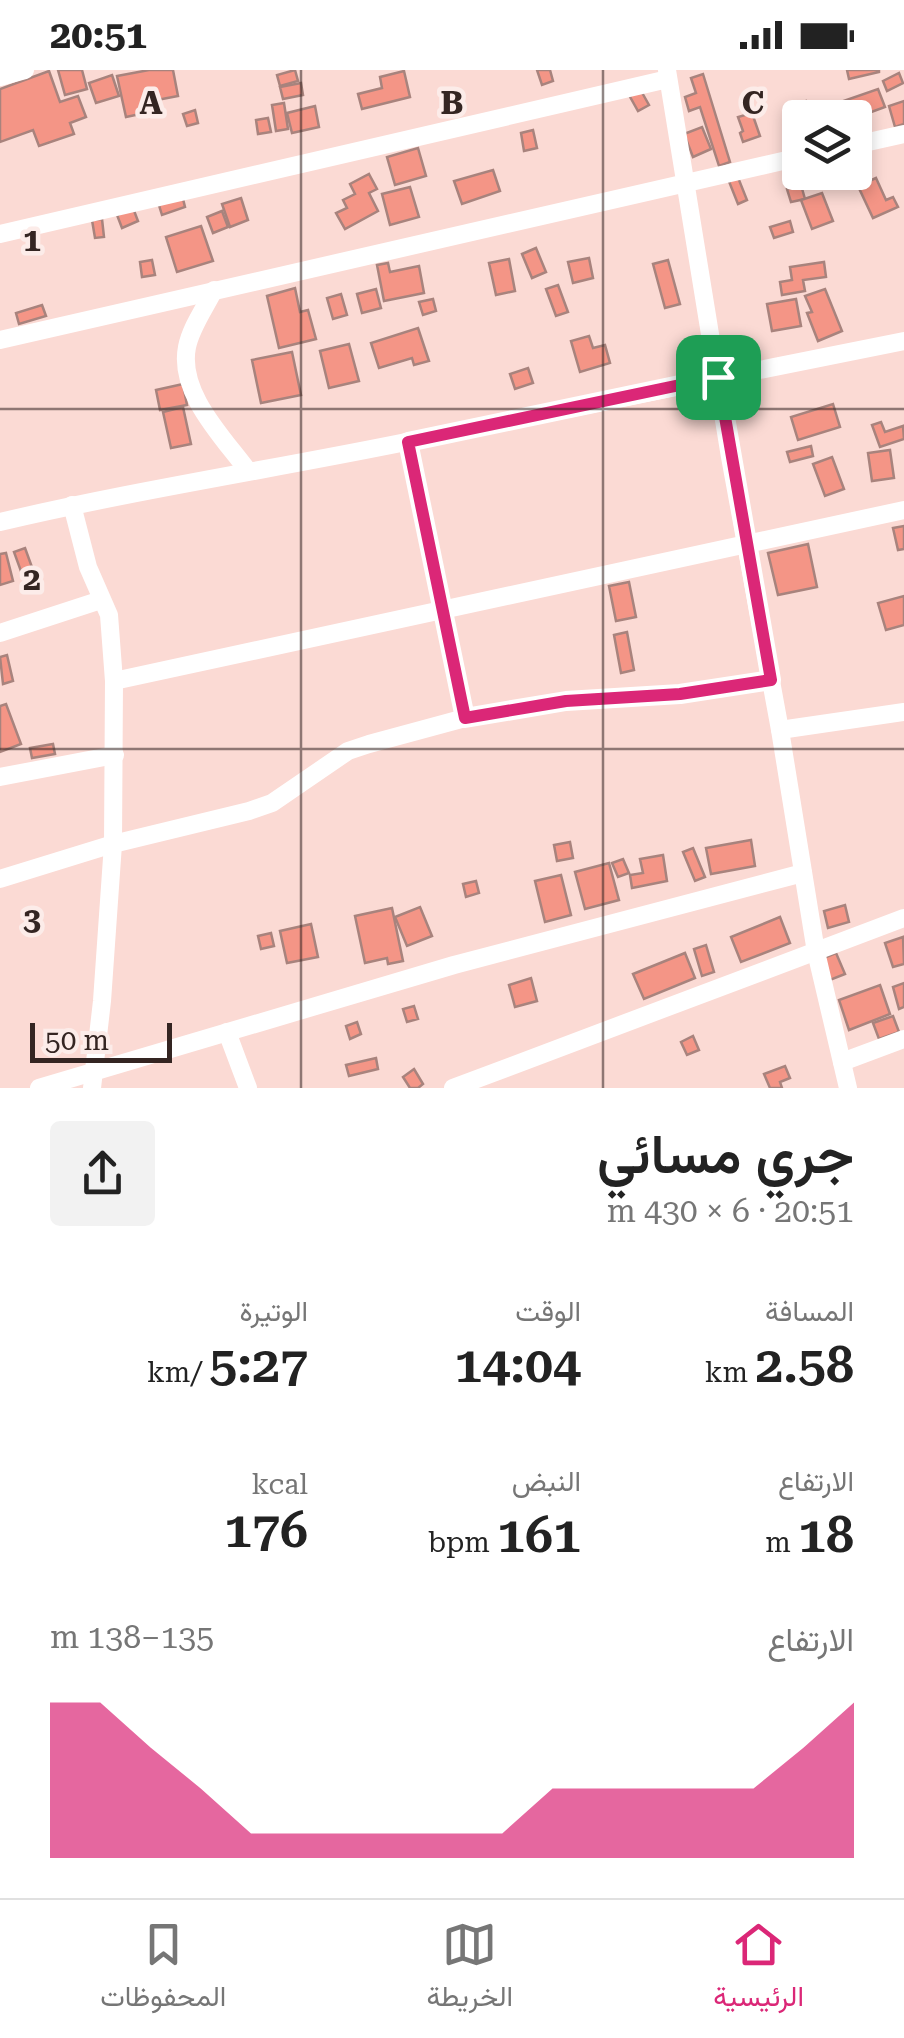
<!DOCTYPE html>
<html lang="ar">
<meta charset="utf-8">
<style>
:root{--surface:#fff;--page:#f2f2f2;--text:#222;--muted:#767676;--line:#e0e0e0;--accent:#db2777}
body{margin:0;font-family:"Roboto Serif",Vazirmatn,serif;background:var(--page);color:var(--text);direction:rtl;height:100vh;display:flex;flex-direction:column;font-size:38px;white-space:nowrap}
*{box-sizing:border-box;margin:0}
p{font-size:32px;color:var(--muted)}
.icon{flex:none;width:55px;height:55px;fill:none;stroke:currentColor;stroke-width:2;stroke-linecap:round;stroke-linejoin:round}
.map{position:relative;height:1018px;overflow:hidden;direction:ltr}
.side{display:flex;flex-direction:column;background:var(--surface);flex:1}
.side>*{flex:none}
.controls{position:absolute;left:782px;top:30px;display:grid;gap:20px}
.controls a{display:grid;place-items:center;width:90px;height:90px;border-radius:10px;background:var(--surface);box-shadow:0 5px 15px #0003;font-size:50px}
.scale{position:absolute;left:30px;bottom:25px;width:142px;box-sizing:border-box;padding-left:10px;border:5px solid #342522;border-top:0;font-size:28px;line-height:35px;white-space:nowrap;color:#342522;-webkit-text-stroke:8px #fcece9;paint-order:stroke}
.pin{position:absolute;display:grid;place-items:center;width:85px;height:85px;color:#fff;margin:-42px;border-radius:20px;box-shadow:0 5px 15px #0006}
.round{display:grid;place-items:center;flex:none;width:105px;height:105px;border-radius:10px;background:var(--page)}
.headline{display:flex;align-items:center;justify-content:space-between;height:170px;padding:0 50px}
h1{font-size:55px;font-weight:600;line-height:75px}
.stats{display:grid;grid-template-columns:repeat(3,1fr);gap:15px;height:170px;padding:10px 50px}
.stats div{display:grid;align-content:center}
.stats b{font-size:50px;font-weight:600}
.stats small{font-size:28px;font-weight:400}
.stats p{font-size:28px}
.chart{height:280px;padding:20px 50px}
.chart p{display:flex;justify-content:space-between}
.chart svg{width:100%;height:180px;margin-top:10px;fill:var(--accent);opacity:.7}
.status{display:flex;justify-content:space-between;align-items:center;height:70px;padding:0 50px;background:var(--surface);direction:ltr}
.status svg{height:28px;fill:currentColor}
.menu{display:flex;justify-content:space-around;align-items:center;height:140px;border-top:2px solid var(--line);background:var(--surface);font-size:28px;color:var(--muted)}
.menu a{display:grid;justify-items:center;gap:5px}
.menu .selected{color:var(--accent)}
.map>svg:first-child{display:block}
.building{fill:#f49586;stroke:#a8837d;stroke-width:2.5}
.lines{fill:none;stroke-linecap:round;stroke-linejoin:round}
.minor{stroke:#fff;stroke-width:18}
.route-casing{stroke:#fff;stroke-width:20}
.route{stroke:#db2777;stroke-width:12}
.grid{fill:none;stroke:#342522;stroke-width:2.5;stroke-opacity:0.55}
.grid-label{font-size:32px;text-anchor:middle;font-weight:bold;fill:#342522;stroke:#fcece9;stroke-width:9;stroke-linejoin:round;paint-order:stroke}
</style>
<div class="status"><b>20:51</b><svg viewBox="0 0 49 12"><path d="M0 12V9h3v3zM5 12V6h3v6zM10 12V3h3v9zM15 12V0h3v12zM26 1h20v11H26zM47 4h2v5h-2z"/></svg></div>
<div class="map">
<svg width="904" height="1018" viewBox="0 0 904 1018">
<rect width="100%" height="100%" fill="#fbdad4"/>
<g class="building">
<polygon points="58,0 82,0 87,19 65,25"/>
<polygon points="149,0 173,0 178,26 157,30 159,40 126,47 117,6"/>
<polygon points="295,0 298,11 280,16 277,5"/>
<polygon points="537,0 550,0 553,11 542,15"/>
<polygon points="847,0 879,0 879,2 849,9"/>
<polygon points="49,1 60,32 78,26 86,47 70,53 74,64 39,76 33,60 0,72 0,19"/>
<polygon points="404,1 410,27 362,39 358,24 382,18 380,7"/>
<polygon points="899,3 903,13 887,21 883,11"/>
<polygon points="703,4 730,92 719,96 700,37 689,41 685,27 696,23 691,8"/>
<polygon points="112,5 119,26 96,33 89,13"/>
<polygon points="301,13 303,25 283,29 280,17"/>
<polygon points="640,19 649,35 638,41 629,25"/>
<polygon points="878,19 885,37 855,48 833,48 829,36"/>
<polygon points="806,31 810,48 800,48 800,54 795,34"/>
<polygon points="904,31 904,54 895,57 889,36"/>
<polygon points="284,33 288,59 276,61 272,35"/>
<polygon points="315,36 319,57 292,63 287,43"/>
<polygon points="195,40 198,53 187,56 183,44"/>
<polygon points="752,43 760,66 743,72 740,63 743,61 738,47"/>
<polygon points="268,48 271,62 258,64 256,50"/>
<polygon points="702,57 711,79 693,87 684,64"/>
<polygon points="533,60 537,78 524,81 521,63"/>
<polygon points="418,78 426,106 395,115 387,87"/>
<polygon points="493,100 500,121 462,134 454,111"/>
<polygon points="369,104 377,119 369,123 378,141 345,159 336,143 347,138 343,130 355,124 350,114"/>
<polygon points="737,105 747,130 738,134 728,109"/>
<polygon points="876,108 886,130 893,127 898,137 873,148 858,116"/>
<polygon points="801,115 805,129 791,132 787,119"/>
<polygon points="410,117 419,147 390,155 382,124"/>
<polygon points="822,123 833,151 812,159 801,130"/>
<polygon points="182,125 185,137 162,145 158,132"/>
<polygon points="241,128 248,150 230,157 222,134"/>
<polygon points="133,138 138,151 122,158 117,145"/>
<polygon points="222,141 228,157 213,163 207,147"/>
<polygon points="102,149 104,167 95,168 92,150"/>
<polygon points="790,151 793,162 774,168 770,157"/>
<polygon points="201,156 213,191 177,202 166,167"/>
<polygon points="536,178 546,202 532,208 522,184"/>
<polygon points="589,188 593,208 573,213 568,192"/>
<polygon points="509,189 515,221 496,225 489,193"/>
<polygon points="152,190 155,205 142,207 140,192"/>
<polygon points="668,190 680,234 665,238 653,194"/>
<polygon points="824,192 826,207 803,210 805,221 782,225 780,212 792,210 790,197"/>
<polygon points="388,193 390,202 419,196 424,223 384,231 377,195"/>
<polygon points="558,215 568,242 556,246 546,219"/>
<polygon points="295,218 300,242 308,240 316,269 279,278 267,226"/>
<polygon points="376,219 381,238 362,243 357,224"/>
<polygon points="825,219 842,261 818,271 807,243 812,242 805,226"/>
<polygon points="341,224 347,245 333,249 327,228"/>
<polygon points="433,229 436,241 423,245 419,232"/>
<polygon points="796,229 801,256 772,261 767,234"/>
<polygon points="42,235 46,246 19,254 16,243"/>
<polygon points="418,258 429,291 414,295 412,288 379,298 371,273"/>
<polygon points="589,266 593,278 605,275 610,293 580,302 571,271"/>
<polygon points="349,274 359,311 329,318 320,281"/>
<polygon points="292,282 301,325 261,333 252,290"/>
<polygon points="528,298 533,313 515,319 510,304"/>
<polygon points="183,314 187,335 160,340 156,320"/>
<polygon points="833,334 840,357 798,370 791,347"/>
<polygon points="183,337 191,374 171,378 163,342"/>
<polygon points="881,352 885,362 903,356 904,369 880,377 872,355"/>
<polygon points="811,376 813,386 790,392 787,382"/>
<polygon points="890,380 894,408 872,411 868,383"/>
<polygon points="832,387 844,419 825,426 813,394"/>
<polygon points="904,456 904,479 898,480 893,458"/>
<polygon points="808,474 817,517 778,525 768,483"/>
<polygon points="25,478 33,500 22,504 14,482"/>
<polygon points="6,483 13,511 0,515 0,484"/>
<polygon points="629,512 636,547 616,551 609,516"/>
<polygon points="904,526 904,555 886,560 878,533"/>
<polygon points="627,562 634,600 621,603 614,565"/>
<polygon points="7,585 13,611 3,614 0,587"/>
<polygon points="6,634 21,674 0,682 0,636"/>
<polygon points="53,674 55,684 32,688 30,678"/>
<polygon points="751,770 755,796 711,804 706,778"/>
<polygon points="570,772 573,788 557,791 554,775"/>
<polygon points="693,778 705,807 695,811 683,782"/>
<polygon points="663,785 667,811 632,818 630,805 643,803 640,789"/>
<polygon points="623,789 629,803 618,807 612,793"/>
<polygon points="609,793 619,830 585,839 575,802"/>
<polygon points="561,805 571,845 545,852 535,811"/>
<polygon points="476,811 479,823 466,827 463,814"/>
<polygon points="845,835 849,852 828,858 824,841"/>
<polygon points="420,837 432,866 407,876 395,847"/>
<polygon points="392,838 403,891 388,894 387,888 365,893 355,846"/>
<polygon points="780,847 790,873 741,892 731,867"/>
<polygon points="311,854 318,887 287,893 280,861"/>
<polygon points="271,863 274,876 261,879 258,866"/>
<polygon points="903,867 904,894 893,897 885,873"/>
<polygon points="706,875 714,902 702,906 694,879"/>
<polygon points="685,883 695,908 644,929 633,904"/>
<polygon points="836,883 845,904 830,910 821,889"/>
<polygon points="531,908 537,931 515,937 509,915"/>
<polygon points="904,913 904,937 899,939 893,917"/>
<polygon points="880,915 890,944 849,960 839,930"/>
<polygon points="414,936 418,949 407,952 403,939"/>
<polygon points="893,946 899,962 879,969 873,953"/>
<polygon points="357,952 361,964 350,969 346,956"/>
<polygon points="693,966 699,980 687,985 681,972"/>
<polygon points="376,988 378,999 349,1006 346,995"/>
<polygon points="785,996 790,1008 780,1012 782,1018 770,1018 764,1004"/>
<polygon points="414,999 423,1014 418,1018 410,1018 403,1007"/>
</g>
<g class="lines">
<g class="minor">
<polyline points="667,0 730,387 780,660 816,882 848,1018"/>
<polyline points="0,7 25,0"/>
<polyline points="855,75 904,64"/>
<polyline points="0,164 668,9"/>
<path d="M214,220C205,238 191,257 187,277C178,323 223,367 248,401"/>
<polyline points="0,270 800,87"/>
<polyline points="408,372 465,648"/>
<polyline points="72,435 88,497 109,545 114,611 113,774 102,931 92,1018"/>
<path d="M0,452C136,420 274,399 411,371C576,338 739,303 904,271"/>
<polyline points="0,563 101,530"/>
<polyline points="114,611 904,440"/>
<polyline points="780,660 904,642"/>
<polyline points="0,707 115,685"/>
<polyline points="0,809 113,774 249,741 272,733 348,681 369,674 465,648 566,631 680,624 771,610"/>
<polyline points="227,962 248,1018"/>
<polyline points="842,992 904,969"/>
<polyline points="39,1018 454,895 803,803"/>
<polyline points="453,1018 904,848"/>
</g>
</g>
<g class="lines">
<defs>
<polygon id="route" points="718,307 771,610 680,624 566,631 465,648 408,372"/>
</defs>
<use href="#route" class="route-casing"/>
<use href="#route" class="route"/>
</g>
<path class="grid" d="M301,0V1018M603,0V1018M0,339H904M0,679H904"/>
<g class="grid-label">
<text x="151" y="44">A</text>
<text x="452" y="44">B</text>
<text x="753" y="44">C</text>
<text x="32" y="181">1</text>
<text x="32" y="520">2</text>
<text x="32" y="860">3</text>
</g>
</svg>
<div class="controls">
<a><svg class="icon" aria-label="layers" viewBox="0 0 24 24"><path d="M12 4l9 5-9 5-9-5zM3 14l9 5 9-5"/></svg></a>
</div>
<div class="scale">50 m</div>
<div class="pin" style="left:718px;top:307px;background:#1e9e55"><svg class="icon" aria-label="arrive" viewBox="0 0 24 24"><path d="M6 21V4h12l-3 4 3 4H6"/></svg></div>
</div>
<section class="side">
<div class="headline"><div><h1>جري مسائي</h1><p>20:51 · 6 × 430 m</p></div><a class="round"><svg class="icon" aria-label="share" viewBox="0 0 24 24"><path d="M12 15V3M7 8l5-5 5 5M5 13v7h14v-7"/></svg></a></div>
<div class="stats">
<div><p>المسافة</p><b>2.58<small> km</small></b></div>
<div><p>الوقت</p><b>14:04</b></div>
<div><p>الوتيرة</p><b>5:27<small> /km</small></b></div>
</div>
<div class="stats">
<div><p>الارتفاع</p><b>18<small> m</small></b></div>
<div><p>النبض</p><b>161<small> bpm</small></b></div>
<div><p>kcal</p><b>176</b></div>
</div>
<div class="chart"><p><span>الارتفاع</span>135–138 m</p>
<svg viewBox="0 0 160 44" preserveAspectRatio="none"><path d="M0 44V6L10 6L20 17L30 27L40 38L50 38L60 38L70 38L80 38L90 38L100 27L110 27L120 27L130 27L140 27L150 17L160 6V44z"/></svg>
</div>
</section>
<nav class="menu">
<a class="selected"><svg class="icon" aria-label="home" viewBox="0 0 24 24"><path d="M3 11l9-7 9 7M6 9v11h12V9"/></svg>الرئيسية</a>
<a><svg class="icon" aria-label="map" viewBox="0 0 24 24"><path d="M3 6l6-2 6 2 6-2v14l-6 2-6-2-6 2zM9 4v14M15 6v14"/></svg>الخريطة</a>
<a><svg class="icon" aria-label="saved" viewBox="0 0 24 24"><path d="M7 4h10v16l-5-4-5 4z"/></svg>المحفوظات</a>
</nav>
